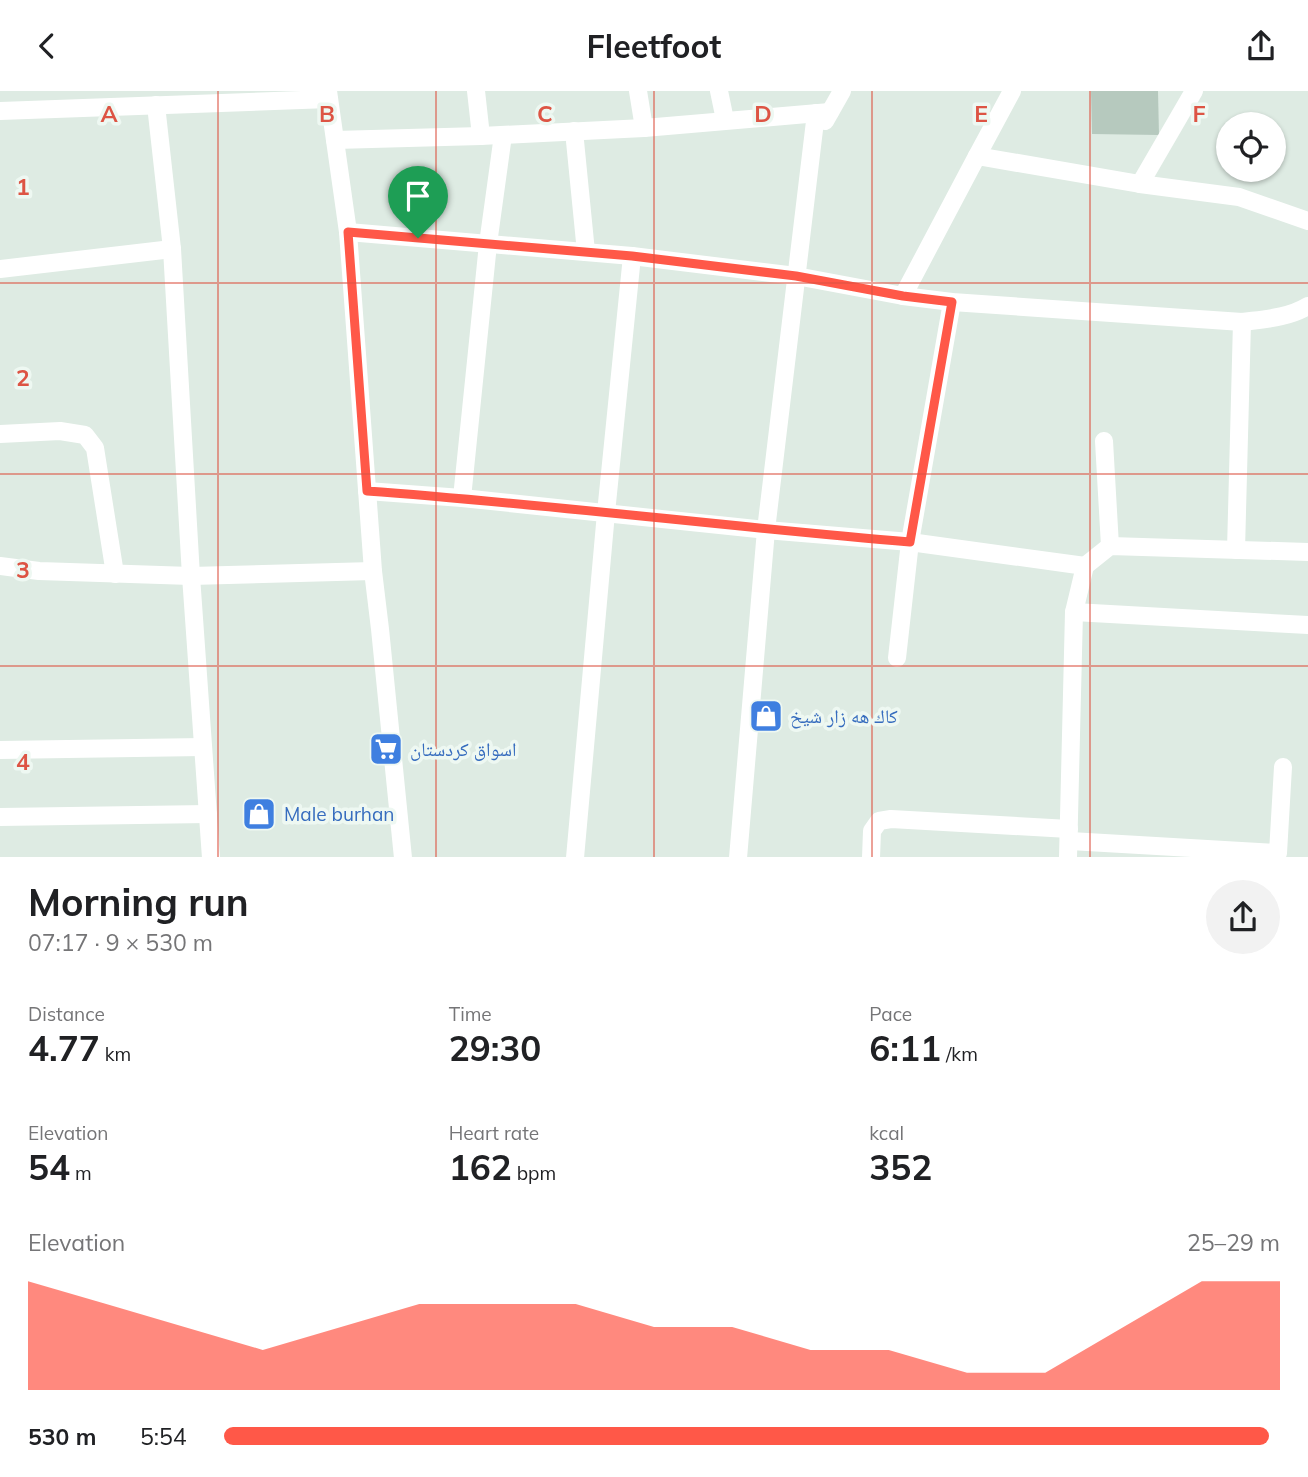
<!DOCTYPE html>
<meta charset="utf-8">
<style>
:root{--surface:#fff;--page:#f2f2f2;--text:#202124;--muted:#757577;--accent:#ff5848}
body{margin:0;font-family:Mulish,"Noto Naskh Arabic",sans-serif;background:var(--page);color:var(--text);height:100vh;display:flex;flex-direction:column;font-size:26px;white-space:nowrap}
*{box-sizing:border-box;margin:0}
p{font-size:23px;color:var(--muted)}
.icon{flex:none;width:38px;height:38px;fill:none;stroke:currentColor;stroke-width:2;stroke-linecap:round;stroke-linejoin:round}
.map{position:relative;height:766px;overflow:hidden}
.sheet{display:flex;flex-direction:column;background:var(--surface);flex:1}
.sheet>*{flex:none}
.fabs{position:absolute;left:1216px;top:21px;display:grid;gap:14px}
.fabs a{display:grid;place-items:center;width:70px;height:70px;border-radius:50%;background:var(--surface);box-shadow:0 2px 5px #0004;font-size:35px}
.pin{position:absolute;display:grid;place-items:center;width:60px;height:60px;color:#fff;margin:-72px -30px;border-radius:50% 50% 50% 0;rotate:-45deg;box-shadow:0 0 7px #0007}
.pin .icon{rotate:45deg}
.round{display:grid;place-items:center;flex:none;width:74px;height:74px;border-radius:37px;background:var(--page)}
.overview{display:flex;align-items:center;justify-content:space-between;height:119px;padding:0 28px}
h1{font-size:38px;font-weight:700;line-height:52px}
.figures{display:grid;grid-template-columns:repeat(3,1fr);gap:10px;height:119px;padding:7px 28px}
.figures div{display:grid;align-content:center}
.figures b{font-size:35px;font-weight:700}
.figures small{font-size:19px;font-weight:400}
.figures p{font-size:19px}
.chart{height:196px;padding:14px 28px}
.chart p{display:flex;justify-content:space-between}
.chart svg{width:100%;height:126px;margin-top:7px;fill:var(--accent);opacity:.7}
ul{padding:0 28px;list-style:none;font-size:23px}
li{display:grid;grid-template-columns:112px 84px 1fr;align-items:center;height:52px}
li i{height:18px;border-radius:9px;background:var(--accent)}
header{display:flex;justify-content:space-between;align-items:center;height:91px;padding:0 28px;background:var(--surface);font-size:32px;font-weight:700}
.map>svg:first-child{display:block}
.building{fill:#b6c9be}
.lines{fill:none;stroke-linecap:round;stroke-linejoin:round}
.minor{stroke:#fff;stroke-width:18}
.route-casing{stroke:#fff;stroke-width:14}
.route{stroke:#ff5848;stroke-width:9}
.grid{fill:none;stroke:#dd5444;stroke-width:2;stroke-opacity:0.55}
.labels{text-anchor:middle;stroke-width:7;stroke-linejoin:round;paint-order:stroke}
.shop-label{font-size:19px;fill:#366cbe;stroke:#eef8f2;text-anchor:start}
.grid-label{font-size:23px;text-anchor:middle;font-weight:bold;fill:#dd5444;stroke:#eef8f2;stroke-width:7;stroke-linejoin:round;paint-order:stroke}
</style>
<header><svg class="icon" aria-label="back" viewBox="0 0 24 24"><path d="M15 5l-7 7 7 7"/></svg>Fleetfoot<svg class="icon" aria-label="share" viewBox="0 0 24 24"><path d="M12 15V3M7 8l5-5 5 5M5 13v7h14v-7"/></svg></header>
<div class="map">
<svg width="1308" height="767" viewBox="0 0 1308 767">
<rect width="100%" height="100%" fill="#deebe3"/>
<polygon class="building" points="1091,0 1158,0 1159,44 1092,43"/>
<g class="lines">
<g class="minor">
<polyline points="328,0 348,141 373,480 380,538 403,767"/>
<polyline points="476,0 481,45"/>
<polyline points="638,0 644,37"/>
<polyline points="719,0 725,29"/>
<polyline points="156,14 172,158 191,485 211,767"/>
<polyline points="0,20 329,8"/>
<polyline points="825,30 842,0"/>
<polyline points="574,40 586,161"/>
<polyline points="335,49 481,45 644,37 830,21"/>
<polyline points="977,65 1012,0"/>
<polyline points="1140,93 1194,0"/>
<path d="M348,141L632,165L796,185L903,205L952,211L1242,231C1265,228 1288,227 1308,215"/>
<polyline points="0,178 172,158"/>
<polyline points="903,205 977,65 1140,93 1239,106 1308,130"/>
<polyline points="0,343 60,340 85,344 95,357 115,483"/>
<polyline points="1104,350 1110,455"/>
<polyline points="367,400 462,407 766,439 910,451 1085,475"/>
<polyline points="462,407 488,153 503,44"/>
<polyline points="1236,459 1242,231"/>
<polyline points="0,475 39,480 191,485 373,480"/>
<polyline points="1074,521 1308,534"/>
<polyline points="897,567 910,451 952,211"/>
<polyline points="0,659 203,656"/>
<polyline points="0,726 208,723"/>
<polyline points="1070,750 1278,762 1283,676"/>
<polyline points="575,767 606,422 632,165"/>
<polyline points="738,767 766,439 816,22"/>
<polyline points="871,767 872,740 879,730 891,728 1069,738"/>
<polyline points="1068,767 1074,521 1085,475 1110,455 1308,461"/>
</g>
</g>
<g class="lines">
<defs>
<path id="route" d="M348,141L632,165L796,185L903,205L952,211L910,451C729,436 548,413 367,400Z"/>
</defs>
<use href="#route" class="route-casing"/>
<use href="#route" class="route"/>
</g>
<path class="grid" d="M218,0V767M436,0V767M654,0V767M872,0V767M1090,0V767M0,192H1308M0,383H1308M0,575H1308"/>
<defs>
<symbol id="shop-square" viewBox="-11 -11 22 22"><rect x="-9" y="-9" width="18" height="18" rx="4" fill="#3f7fe0" stroke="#eef8f2"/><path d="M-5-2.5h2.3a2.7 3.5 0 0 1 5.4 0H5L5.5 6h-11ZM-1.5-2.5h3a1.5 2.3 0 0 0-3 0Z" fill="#fff"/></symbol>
<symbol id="supermarket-square" viewBox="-11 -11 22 22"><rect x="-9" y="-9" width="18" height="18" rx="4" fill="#3f7fe0" stroke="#eef8f2"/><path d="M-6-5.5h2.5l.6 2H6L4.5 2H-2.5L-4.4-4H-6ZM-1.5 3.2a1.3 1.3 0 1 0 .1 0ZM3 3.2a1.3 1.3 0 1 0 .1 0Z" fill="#fff"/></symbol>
</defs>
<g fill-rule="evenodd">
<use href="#shop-square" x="747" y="606" width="38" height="38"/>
<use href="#supermarket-square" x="367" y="639" width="38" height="38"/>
<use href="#shop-square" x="240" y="704" width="38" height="38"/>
</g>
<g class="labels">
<g class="shop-label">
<text x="790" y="632">كاك هه زار شيخ</text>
<text x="410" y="665">اسواق كردستان</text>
<text x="284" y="730">Male burhan</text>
</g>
</g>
<g class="grid-label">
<text x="109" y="31">A</text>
<text x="327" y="31">B</text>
<text x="545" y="31">C</text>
<text x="763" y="31">D</text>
<text x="981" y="31">E</text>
<text x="1199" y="31">F</text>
<text x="23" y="104">1</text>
<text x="23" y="295">2</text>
<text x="23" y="487">3</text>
<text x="23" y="679">4</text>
</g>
</svg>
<div class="fabs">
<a><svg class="icon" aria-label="locate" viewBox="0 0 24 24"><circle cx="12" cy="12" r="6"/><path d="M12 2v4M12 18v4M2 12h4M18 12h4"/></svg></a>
</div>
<div class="pin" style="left:418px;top:147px;background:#1e9e55"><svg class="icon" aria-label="arrive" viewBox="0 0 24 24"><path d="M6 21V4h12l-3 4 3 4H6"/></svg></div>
</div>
<section class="sheet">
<div class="overview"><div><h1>Morning run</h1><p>07:17 · 9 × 530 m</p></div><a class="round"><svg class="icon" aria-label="share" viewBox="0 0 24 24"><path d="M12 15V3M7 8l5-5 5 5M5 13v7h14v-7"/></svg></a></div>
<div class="figures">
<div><p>Distance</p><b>4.77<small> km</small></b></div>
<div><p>Time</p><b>29:30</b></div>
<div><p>Pace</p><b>6:11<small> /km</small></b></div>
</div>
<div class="figures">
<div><p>Elevation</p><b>54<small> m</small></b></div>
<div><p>Heart rate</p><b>162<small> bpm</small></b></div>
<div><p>kcal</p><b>352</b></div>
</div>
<div class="chart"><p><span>Elevation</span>25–29 m</p>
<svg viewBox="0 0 160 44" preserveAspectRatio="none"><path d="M0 44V6L10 14L20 22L30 30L40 22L50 14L60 14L70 14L80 22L90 22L100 30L110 30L120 38L130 38L140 22L150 6L160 6V44z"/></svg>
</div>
<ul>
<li><b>530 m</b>5:54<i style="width:99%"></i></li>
</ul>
</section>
